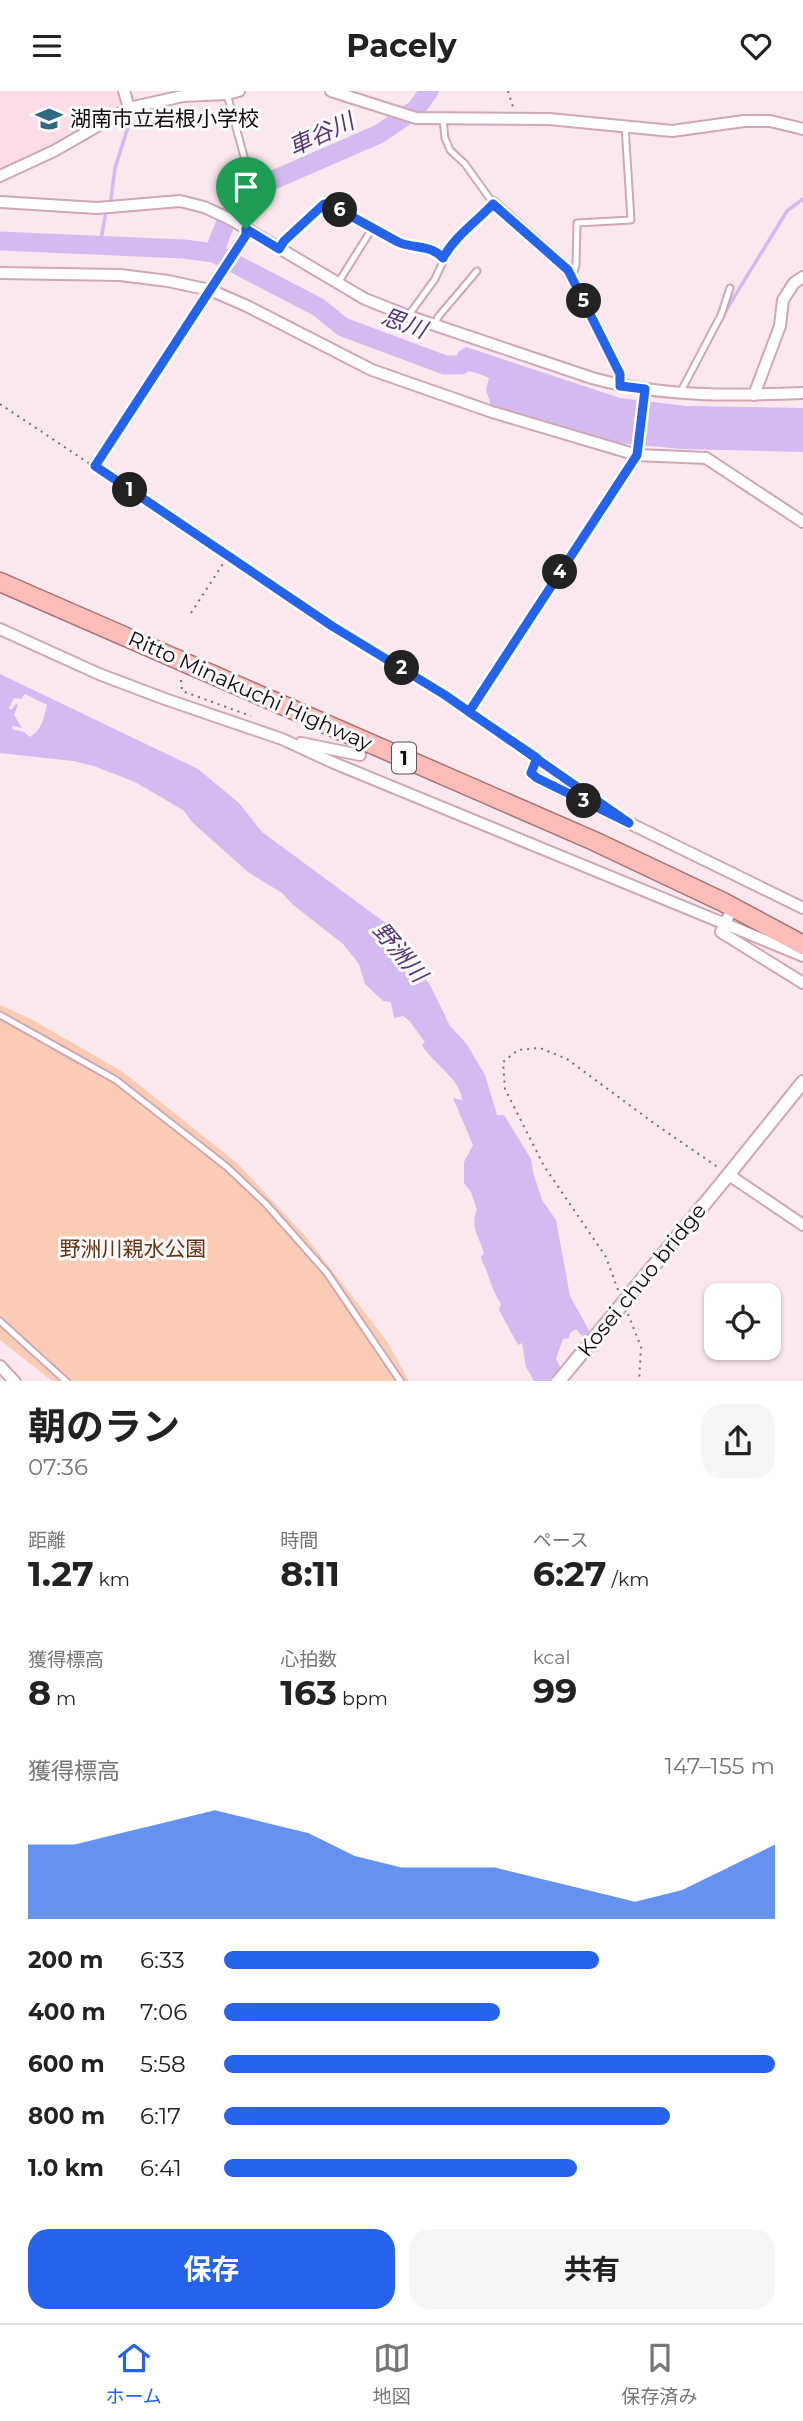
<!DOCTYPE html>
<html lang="ja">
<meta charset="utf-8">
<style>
:root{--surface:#fff;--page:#f6f6f6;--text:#222;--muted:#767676;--line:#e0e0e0;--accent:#2563eb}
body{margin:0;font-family:Montserrat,"Noto Sans JP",sans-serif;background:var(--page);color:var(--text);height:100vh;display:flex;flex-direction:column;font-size:26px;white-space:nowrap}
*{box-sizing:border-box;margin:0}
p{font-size:23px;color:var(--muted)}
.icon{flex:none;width:38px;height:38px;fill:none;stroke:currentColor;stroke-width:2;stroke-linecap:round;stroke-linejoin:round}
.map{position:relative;height:1290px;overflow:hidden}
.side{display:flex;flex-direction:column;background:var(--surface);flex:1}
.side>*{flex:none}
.fabs{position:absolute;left:704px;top:1192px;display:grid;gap:14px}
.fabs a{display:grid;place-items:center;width:77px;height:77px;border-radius:14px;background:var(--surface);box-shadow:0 2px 5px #0004;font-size:35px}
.pin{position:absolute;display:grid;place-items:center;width:60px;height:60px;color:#fff;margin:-72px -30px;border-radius:50% 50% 50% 0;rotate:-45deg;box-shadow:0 0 7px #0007}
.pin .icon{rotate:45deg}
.km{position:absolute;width:35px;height:35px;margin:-18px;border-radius:50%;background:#222;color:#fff;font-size:19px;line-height:35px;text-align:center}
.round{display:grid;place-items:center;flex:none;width:74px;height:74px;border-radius:21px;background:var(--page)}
.overview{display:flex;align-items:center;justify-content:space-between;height:119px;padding:0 28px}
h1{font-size:38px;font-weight:700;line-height:52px}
.stats{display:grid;grid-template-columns:repeat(3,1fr);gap:10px;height:119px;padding:7px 28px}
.stats div{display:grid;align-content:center}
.stats b{font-size:35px;font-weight:700}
.stats small{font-size:19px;font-weight:400}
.stats p{font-size:19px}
.chart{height:196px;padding:14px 28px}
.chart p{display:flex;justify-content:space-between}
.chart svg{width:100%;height:126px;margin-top:7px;fill:var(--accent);opacity:.7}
.action{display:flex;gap:14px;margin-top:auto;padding:14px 28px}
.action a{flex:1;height:80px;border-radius:21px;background:var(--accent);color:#fff;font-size:28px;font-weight:700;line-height:80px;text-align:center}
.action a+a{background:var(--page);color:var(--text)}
ul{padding:0 28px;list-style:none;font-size:23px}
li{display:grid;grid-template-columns:112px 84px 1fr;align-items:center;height:52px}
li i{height:18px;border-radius:9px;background:var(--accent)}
header{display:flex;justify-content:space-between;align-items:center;height:91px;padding:0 28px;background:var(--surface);font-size:32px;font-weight:700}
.tabs{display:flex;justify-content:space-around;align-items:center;height:98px;border-top:2px solid var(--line);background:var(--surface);font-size:19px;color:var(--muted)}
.tabs a{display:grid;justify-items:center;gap:4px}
.tabs .selected{color:var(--accent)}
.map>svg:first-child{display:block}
.built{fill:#fcdde7}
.green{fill:#faccb6}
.water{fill:#d3baf1;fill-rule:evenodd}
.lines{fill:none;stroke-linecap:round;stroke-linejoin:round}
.stream{stroke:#d3baf1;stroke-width:3.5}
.river{stroke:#d3baf1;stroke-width:19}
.service-casing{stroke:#cfa7b5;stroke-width:9}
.minor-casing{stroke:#cfa7b5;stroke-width:14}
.tertiary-casing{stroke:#cfa7b5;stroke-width:16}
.trunk-casing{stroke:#aa7272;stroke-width:21}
.path{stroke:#7d6e73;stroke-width:2;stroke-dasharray:2 5;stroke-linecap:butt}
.service{stroke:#fff;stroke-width:5}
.minor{stroke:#fff;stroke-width:10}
.tertiary{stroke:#fff;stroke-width:12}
.trunk{stroke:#fbbcba;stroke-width:18}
.tertiary-bridge-casing{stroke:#cfa7b5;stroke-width:16;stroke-linecap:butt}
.tertiary-bridge{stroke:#fff;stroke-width:12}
.route-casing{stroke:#fff;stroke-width:14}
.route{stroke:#2563eb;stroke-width:9}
.labels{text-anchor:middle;stroke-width:6;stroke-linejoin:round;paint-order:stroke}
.shield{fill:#fbfbfb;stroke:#5b5255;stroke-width:2}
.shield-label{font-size:19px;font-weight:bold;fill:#16090e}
.poi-label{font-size:21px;fill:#16090e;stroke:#fbfbfb;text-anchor:start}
.street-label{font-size:21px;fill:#16090e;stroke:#fbfbfb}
.park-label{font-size:21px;fill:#673212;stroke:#fbfbfb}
.water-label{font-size:23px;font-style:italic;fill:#553475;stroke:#fbfbfb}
</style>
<header><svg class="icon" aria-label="menu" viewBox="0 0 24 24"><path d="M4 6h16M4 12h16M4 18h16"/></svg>Pacely<svg class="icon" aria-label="heart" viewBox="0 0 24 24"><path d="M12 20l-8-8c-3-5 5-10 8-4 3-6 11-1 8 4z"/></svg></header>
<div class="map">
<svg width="803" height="1291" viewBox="0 0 803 1291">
<rect width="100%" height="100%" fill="#fae8ee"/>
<polygon class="built" points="0,0 118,0 121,12 74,43 15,74 0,79"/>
<polygon class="green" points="0,914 33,929 123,981 238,1073 306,1146 386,1249 409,1290 52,1290 0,1249"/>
<g class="water">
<path d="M466,256L620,307L686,315L803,317V361L682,358L618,352L499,318L491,314L486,299L489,287C471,278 451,279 434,271L456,269L458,261Z"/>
<path d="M0,583L198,678L239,712L262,741L391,836L395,843L392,846L430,894L450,935L466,952L485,984L497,1024H504L531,1068L533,1081L542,1109L556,1129L570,1205L596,1252L598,1261L594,1260L576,1238L570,1242L569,1247L563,1248L556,1268L567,1289L571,1290H534L526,1276L522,1252L518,1254L499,1219L501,1213C494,1202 491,1193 487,1181C485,1174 481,1171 481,1165L484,1163C480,1147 469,1135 477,1119L471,1101L464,1092V1071L473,1054L453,1007L462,1009C461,988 432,972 422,954L425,951C418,943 412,930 403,925L394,927L391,911L383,910L365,893L359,873L343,853L292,813L282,802L248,781L193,732L183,719L135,691L94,675L73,670L0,662ZM25,603L47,614C44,626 42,639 30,646L24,641L12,638L13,635L22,637L14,624L18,614L16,613L11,619L9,617L14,607L21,608Z"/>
</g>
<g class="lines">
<g class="stream">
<polyline points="426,0 427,3"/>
<polyline points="111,108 115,77 128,36 126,25"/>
<polyline points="100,153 106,121"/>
<polyline points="706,258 731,211 787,120 803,108"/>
<polyline points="686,296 694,280"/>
</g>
<g class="river">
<polyline points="0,150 184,158 214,162 318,216 343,236 445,274 461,274"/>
<path d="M214,162C225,133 229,114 257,96L379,43L416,18L429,0"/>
</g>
<defs>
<g id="service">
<polyline points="227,3 252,95 246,138"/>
<polyline points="279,157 284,150 324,113"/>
<polyline points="573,184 576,174 577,132 631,129 625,35"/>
<polyline points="338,192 373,136"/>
<polyline points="408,225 435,188 452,151 475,132 493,112 465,73 450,59 445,47 443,28"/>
<polyline points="435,234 438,226 477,180"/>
<polyline points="680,302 721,224 730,197"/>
<polyline points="0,924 116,989 227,1076 266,1113 327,1182 401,1291"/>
<polyline points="0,1230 67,1291"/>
</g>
<g id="minor">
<polyline points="124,0 129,17"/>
<polyline points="331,0 416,27 549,28 672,40 744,30 770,30 803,38"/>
<polyline points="0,85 54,60 129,17 183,5 227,3 239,0"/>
<path d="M0,111L97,117L180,110L204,116L230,128L365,208L408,225L592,287C661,306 732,305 803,302"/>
<polyline points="493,112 568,179 620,283 620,295"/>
<polyline points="0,182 120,184 168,190 210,199 247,215 372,279 492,321 637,364 706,367 803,431"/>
<polyline points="210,199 246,144 246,138"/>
<polyline points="754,304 780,235 783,209 794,192 803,186"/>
<polyline points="637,364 645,298"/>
<polyline points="0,538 99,583 165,608 282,648 334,672 803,865"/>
<polyline points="301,652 360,664"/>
<polyline points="537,667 531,682 537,687 803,817"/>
<polyline points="733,816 721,841 803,892"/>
<polyline points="729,1084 803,1134"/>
<polyline points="0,1275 15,1291"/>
</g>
<polyline id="tertiary" points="725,1088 803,991"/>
<polyline id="trunk" points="0,491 594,750 723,811 803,854"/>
</defs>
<use href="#service" class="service-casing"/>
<use href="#minor" class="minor-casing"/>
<use href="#tertiary" class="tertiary-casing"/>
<use href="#trunk" class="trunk-casing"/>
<g class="path">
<polyline points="508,0 513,16"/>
<polyline points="332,114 367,133"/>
<polyline points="381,141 408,156 422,155 437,161"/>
<polyline points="0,313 333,535 445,604 528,661"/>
<polyline points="95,374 203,209"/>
<polyline points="191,522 228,465"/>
<polyline points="181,589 182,600 251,625"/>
<polyline points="469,620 631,373"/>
<polyline points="547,674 571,691"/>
<polyline points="618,1199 606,1166 544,1075 505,998 503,971 518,959 540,957 567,968 655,1033 719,1077"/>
<polyline points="628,1223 641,1256 639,1291"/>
</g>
<use href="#service" class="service"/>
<use href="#minor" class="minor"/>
<use href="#tertiary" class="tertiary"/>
<use href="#trunk" class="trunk"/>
<defs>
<polyline id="tertiary-bridge" points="558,1291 725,1088"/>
</defs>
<use href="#tertiary-bridge" class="tertiary-bridge-casing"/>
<use href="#tertiary-bridge" class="tertiary-bridge"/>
</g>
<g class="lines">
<defs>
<path id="route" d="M246,138V144L95,375L332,535L445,604L629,732L537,687L531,682L537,667L469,621L637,364L645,298L620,295V283L568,179L493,113C476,131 455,145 443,167C430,153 413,158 398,151L329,113H324L284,150L279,158L246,138"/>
</defs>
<use href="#route" class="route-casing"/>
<use href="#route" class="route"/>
</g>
<defs>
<symbol id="school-bare" viewBox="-9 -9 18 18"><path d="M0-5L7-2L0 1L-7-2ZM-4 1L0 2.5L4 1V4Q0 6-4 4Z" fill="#2f6982" stroke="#fbfbfb" stroke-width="2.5" paint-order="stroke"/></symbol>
</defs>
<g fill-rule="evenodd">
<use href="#school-bare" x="30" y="9" width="38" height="38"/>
</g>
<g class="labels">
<rect class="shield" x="392" y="651.5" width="24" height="31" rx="5"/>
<g class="shield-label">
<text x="404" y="674">1</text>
</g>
<g class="poi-label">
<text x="70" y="35">湖南市立岩根小学校</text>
</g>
<g class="street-label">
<text transform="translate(250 600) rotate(24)" y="7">Ritto Minakuchi Highway</text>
<text transform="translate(642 1189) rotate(-51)" y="7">Kosei chuo bridge</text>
</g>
<g class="park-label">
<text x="133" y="1165">野洲川親水公園</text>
</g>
<g class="water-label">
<text transform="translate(321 43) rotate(-25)" y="8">車谷川</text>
<text transform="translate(404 232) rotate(20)" y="8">思川</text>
<text transform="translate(400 861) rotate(50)" y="8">野洲川</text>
</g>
</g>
</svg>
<div class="fabs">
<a><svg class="icon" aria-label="locate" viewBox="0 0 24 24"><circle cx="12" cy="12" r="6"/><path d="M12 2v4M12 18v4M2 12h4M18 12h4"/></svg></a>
</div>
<div class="pin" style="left:246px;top:138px;background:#1e9e55"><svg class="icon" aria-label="arrive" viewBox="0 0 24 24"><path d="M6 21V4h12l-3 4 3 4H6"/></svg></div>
<b class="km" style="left:130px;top:399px">1</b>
<b class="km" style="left:402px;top:577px">2</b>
<b class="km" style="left:584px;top:710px">3</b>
<b class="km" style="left:560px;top:481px">4</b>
<b class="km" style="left:584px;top:210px">5</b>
<b class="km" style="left:340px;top:119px">6</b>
</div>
<section class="side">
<div class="overview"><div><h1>朝のラン</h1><p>07:36</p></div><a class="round"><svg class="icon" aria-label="share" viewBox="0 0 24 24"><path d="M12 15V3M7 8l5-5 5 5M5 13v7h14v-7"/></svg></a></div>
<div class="stats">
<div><p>距離</p><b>1.27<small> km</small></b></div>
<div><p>時間</p><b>8:11</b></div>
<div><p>ペース</p><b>6:27<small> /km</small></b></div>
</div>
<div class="stats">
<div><p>獲得標高</p><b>8<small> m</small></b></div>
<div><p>心拍数</p><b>163<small> bpm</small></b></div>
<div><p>kcal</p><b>99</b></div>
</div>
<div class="chart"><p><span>獲得標高</span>147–155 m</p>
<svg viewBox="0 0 160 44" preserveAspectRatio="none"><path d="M0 44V18L10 18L20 14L30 10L40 6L50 10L60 14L70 22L80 26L90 26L100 26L110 30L120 34L130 38L140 34L150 26L160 18V44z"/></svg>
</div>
<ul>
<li><b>200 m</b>6:33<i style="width:68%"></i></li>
<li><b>400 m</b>7:06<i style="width:50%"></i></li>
<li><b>600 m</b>5:58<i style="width:100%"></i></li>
<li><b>800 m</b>6:17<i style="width:81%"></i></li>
<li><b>1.0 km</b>6:41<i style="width:64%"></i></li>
</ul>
<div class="action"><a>保存</a><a>共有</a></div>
</section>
<nav class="tabs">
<a class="selected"><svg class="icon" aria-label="home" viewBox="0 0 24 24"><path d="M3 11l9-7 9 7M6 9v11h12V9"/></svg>ホーム</a>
<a><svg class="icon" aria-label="map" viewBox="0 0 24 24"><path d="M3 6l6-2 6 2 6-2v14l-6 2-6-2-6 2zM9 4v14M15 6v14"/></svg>地図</a>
<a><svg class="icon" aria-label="saved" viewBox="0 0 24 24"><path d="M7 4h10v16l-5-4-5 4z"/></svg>保存済み</a>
</nav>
